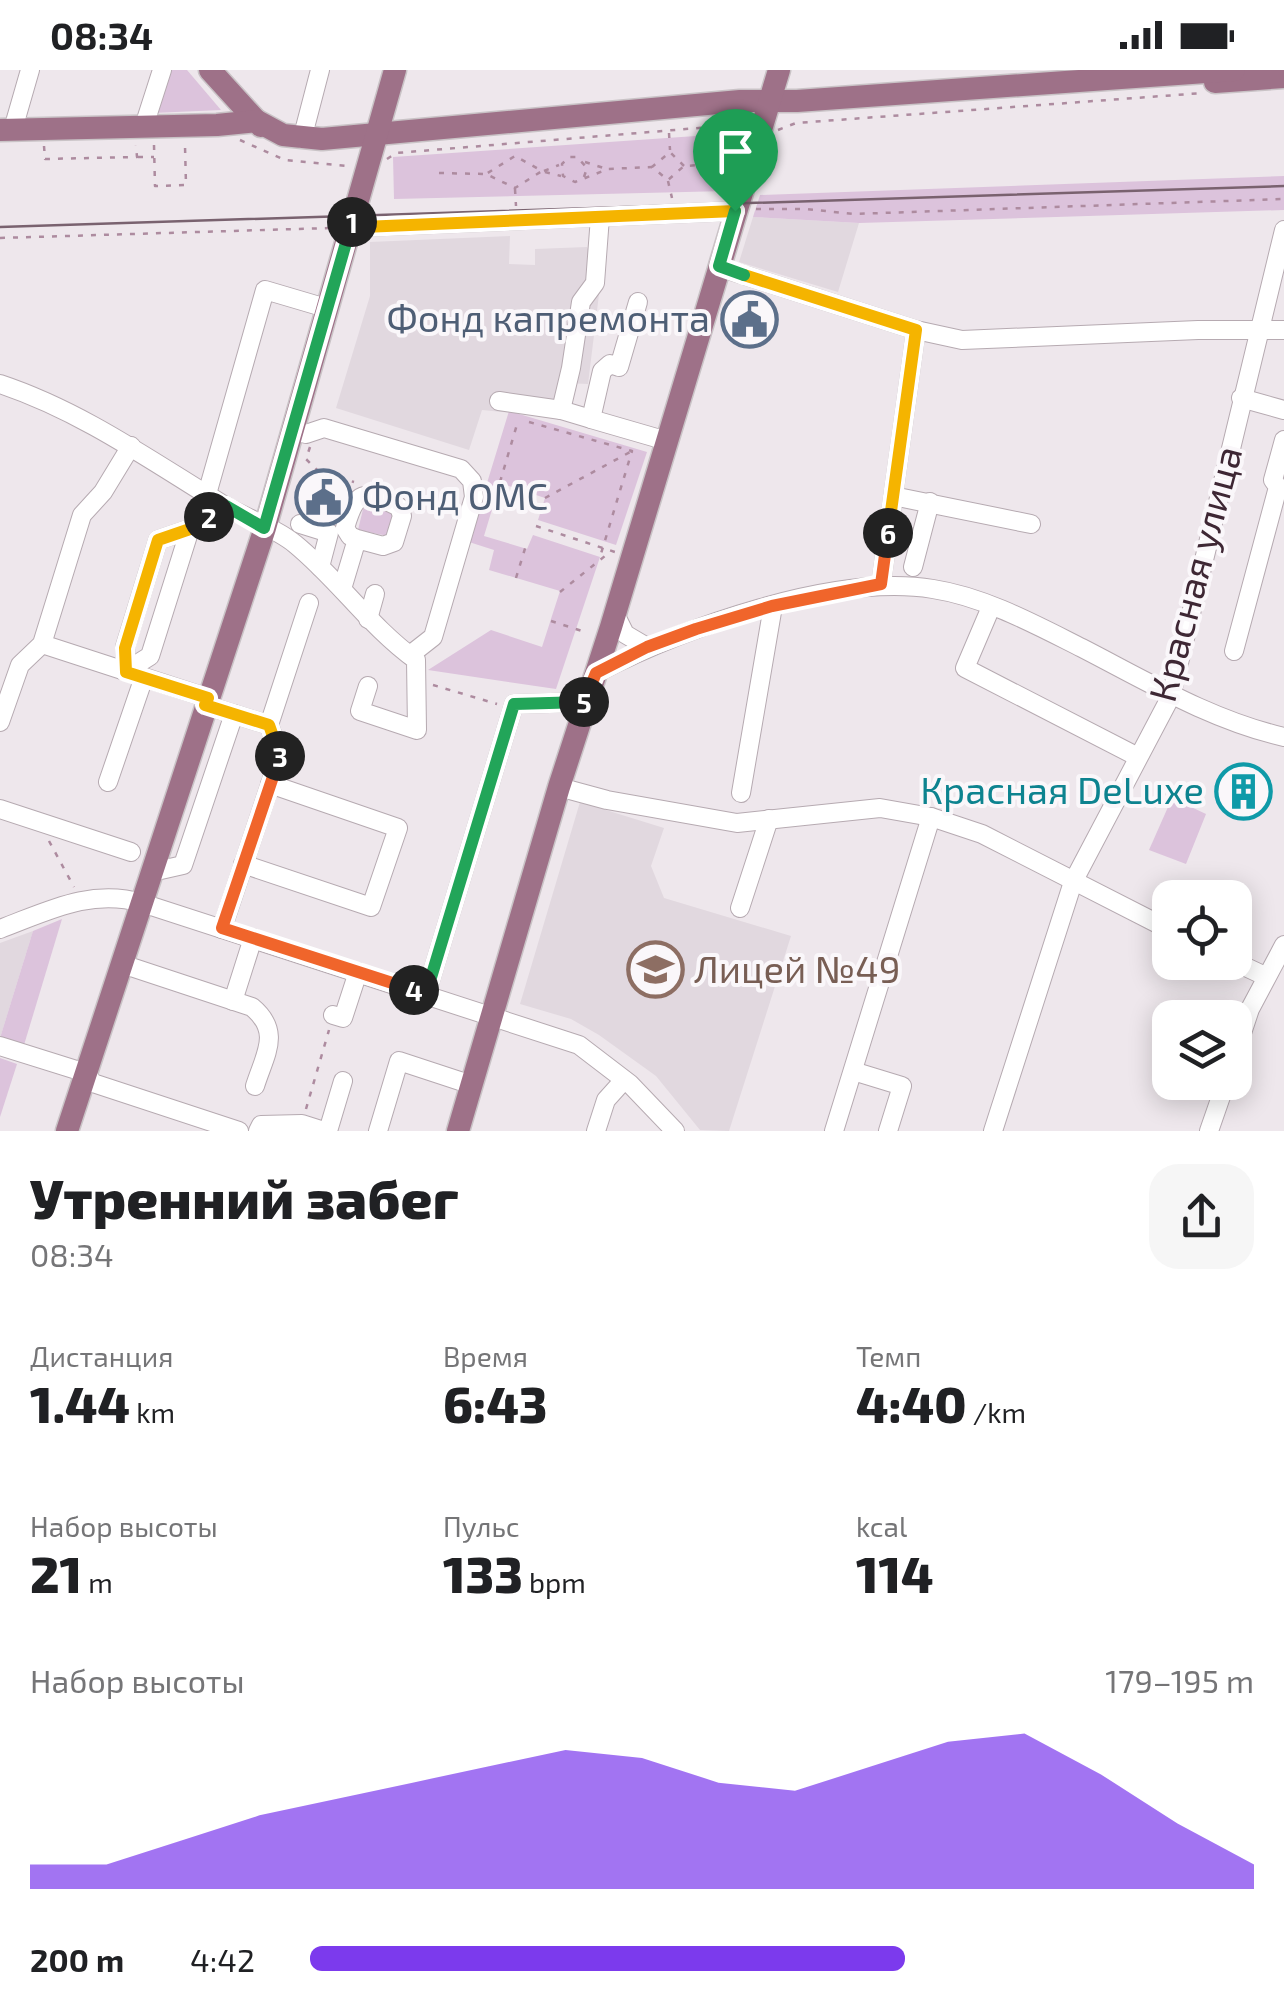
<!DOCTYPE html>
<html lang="ru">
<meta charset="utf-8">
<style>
:root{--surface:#fff;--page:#f6f6f6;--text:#202124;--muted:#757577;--accent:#7c3aed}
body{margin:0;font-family:"Exo 2",sans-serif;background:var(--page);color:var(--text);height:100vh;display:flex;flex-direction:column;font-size:38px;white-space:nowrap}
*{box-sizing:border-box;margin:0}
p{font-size:32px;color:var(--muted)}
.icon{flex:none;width:55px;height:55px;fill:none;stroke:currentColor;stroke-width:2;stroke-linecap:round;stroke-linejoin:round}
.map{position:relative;height:1061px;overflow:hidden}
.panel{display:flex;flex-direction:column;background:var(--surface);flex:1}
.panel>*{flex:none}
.controls{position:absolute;left:1152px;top:810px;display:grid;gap:20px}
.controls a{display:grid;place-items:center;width:100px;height:100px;border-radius:20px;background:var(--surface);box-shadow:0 5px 25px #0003;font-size:50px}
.pin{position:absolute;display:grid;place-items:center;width:85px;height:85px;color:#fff;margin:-102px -42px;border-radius:50% 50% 50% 0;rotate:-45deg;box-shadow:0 0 10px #0007}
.pin .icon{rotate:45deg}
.km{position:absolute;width:50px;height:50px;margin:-25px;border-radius:50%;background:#222;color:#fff;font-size:28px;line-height:50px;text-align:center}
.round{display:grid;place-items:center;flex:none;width:105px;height:105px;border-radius:30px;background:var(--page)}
.overview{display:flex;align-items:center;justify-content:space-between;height:170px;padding:0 30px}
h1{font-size:55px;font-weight:800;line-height:75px}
.stats{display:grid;grid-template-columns:repeat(3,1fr);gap:15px;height:170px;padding:10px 30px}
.stats div{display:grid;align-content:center}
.stats b{font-size:50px;font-weight:800}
.stats small{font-size:28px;font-weight:400}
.stats p{font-size:28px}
.chart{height:280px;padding:20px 30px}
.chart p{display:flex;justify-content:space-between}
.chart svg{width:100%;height:180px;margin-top:10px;fill:var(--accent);opacity:.7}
ul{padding:0 30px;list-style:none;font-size:32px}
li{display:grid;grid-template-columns:160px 120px 1fr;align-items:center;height:75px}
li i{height:25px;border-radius:12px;background:var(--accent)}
.status{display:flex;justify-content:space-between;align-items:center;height:70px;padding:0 50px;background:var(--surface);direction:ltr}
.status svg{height:28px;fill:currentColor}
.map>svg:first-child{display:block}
.built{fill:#e1d8df}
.green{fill:#dcc3dc}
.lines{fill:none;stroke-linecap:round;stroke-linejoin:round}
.minor-casing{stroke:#b6aab1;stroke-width:20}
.major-casing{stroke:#c9c3c6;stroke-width:25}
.path{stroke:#ad8b9f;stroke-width:2.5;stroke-dasharray:5 8;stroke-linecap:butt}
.minor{stroke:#fff;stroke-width:18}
.major{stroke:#9e7188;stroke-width:22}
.tram{stroke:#79626f;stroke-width:2.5}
.split-1-casing{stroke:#fff;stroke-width:20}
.split-2-casing{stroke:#fff;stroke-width:20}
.split-3-casing{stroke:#fff;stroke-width:20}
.split-4-casing{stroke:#fff;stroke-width:20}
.split-5-casing{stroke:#fff;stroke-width:20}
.split-6-casing{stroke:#fff;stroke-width:20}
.split-7-casing{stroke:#fff;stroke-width:20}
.split-8-casing{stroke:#fff;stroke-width:20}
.split-1{stroke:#f5b400;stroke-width:12}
.split-2{stroke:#22a559;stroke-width:12}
.split-3{stroke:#f5b400;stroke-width:12}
.split-4{stroke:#f0652b;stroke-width:12}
.split-5{stroke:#22a559;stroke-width:12}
.split-6{stroke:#f0652b;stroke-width:12}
.split-7{stroke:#f5b400;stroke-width:12}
.split-8{stroke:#22a559;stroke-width:12}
.labels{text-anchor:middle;stroke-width:8;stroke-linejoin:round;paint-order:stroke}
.service-label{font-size:38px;fill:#4e5e75;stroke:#faf7fa;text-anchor:end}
.street-label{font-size:38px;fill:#3e2734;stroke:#faf7fa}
.culture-label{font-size:38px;fill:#0d838f;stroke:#faf7fa;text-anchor:end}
.education-label{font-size:38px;fill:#785e54;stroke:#faf7fa;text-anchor:start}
</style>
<div class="status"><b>08:34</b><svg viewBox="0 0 49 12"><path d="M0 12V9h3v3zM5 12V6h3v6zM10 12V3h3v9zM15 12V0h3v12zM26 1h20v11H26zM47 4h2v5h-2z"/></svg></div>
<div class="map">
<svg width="1284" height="1061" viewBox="0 0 1284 1061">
<rect width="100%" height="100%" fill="#eee7ec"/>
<g class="built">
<polygon points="753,147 859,153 838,222 739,192"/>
<polygon points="510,166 509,194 535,195 535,179 587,177 601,208 588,314 564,313 560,348 482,340 469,380 336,338 370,226 370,172"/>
<polygon points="580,732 664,758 651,796 664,828 791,866 729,1061 700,1060 656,1006 599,965 571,949 520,934"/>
<polygon points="33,861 0,968 0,969 0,873"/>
</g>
<g class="green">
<polygon points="166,0 187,0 221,40 153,43"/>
<polygon points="739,63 727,121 394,129 393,87"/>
<polygon points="1284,106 1284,140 859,153 753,147 760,125"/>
<polygon points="509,341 647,382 616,475 538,450 545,428 500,413 484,466 527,479 533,465 600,487 556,619 428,600 491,560 542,577 560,521 489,500 494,480 469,472"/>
<polygon points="364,435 394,443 388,466 358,460"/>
<polygon points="1172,728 1206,744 1186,794 1149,780"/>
<polygon points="62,849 24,975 0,968 33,861"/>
<polygon points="0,988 17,994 0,1047"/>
</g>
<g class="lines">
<defs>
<g id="minor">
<polyline points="144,56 162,0"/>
<polyline points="13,59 30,0"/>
<polyline points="302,69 320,0"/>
<polyline points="351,151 363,157 735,141"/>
<polyline points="719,197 916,260 962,270 1198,260 1284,260"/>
<polyline points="638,232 619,297 610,294 602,301 591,349 667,371"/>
<path d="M0,314C81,341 150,390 222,434C245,448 276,458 295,474C339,510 370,557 416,590L417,660L360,641L368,616"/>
<polyline points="1241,328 1284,340"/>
<polyline points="499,331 561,340 591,349"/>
<polyline points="561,340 571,298 581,232 595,213 600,147"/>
<polyline points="292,360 306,364 324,358 461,399 472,411 474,427 433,567 410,585"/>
<polyline points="207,424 265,220 326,238"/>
<polyline points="893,426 1031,454"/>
<polyline points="300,454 329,463 320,497"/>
<polyline points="913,497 930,432"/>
<polyline points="881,514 916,260"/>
<path d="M342,519L357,469L383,476L394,472L402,446L399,437C363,419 356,420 345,458L350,466L357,469"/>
<polyline points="991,537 965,598 1138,687"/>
<polyline points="615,544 625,564 647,577"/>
<polyline points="368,549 375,524"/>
<polyline points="42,574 208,628"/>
<polyline points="1234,581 1278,417 1273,410 1284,370"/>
<polyline points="126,601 125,577 158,470 190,459 226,436"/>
<polyline points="126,601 150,586 190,459"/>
<path d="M596,603C684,558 834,503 933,519C985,527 1036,555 1082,578C1148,612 1211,650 1284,667"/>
<polyline points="205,635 269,655 309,533"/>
<polyline points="0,652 20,595 42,574 82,445 103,422 131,376"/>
<polyline points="108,712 144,607"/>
<polyline points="559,717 607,730 737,753 880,738 931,747 982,764 1170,860"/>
<polyline points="741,723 773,536"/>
<polyline points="0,739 131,782"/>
<polyline points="243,794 371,837 398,758 270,714"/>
<polyline points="152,802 183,795 234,644"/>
<polyline points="740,838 769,749"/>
<path d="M0,859C48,841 91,818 142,833L579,975L630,1014L675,1061"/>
<polyline points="222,859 280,685 269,655"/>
<polyline points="1235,892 1265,906"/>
<path d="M122,894L252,937C282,962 265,984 255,1016"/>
<polyline points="426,924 514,634 586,632"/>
<polyline points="233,931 253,868"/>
<polyline points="333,945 343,948 358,902"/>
<polyline points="0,976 86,1003 93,1013 239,1061"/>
<polyline points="1235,984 1250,939 1284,875"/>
<polyline points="853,1001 902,1016 888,1061"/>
<polyline points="258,1061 261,1055 302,1054 324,1061"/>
<polyline points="328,1061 343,1011"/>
<polyline points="378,1061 399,991 472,1015"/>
<polyline points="596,1061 606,1030 624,1010"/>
<polyline points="834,1061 931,747"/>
<polyline points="993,1061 1073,812 1171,626 1284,160"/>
<polyline points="1209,1061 1226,1012"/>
</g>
<g id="major">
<polyline points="210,0 261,56"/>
<polyline points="1215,12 1284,7"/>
<polyline points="0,60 217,55 257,51 283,65 322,69 740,31 797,31 1234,0"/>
<polyline points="67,1061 265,458 395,0"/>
<polyline points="458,1061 559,717 611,557 779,0"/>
</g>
</defs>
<use href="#minor" class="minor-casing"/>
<use href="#major" class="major-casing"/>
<g class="path">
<polyline points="778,60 796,53 1203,23"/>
<polyline points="669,63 670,80"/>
<polyline points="240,70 285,90 348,96"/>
<polyline points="154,75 155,116 186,115 185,76"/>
<polyline points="44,76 45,89 137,87 136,75"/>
<polyline points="138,87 154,87"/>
<polyline points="387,89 396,83 735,55 740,58"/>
<polyline points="585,92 607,99"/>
<polyline points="684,96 670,82 652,97 668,110 684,96 733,93"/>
<polyline points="544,101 559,95"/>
<polyline points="545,102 561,106"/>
<polyline points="439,103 486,104 515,118 542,101 515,86 486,104"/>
<polyline points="584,107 587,98 577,87 569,87 562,94 563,106 575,112 608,99 652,97"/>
<polyline points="668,111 672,128"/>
<polyline points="515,119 516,136"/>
<polyline points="756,139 806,139 853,144 1284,129"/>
<polyline points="0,168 330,158"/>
<polyline points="529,352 632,381 600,487"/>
<polyline points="310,377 306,389 318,401 354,412"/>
<polyline points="500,412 518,351"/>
<polyline points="545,428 632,381"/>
<polyline points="536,456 615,482"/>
<polyline points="516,508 527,472"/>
<polyline points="560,522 610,482"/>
<polyline points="551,551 588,563"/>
<polyline points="433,615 497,634"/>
<polyline points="49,771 74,817"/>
<polyline points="306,1039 329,960"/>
</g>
<use href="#minor" class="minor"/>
<use href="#major" class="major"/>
<polyline class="tram" points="0,157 1284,116"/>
</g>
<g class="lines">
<defs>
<polyline id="split-1" points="352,152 363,157 735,141"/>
<polyline id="split-2" points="209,447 226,436 264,458 352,152"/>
<polyline id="split-3" points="209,447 190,459 158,470 125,578 126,602 208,628 205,635 269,655 280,686"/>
<polyline id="split-4" points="280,686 222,858 414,920"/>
<polyline id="split-5" points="414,920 426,924 514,634 584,632"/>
<polyline id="split-6" points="584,632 596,603 647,577 696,559 772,536 881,514 888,463"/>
<polyline id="split-7" points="744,205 916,260 888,463"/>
<polyline id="split-8" points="735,141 719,196 744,205"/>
</defs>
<use href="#split-1" class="split-1-casing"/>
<use href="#split-2" class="split-2-casing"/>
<use href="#split-3" class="split-3-casing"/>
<use href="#split-4" class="split-4-casing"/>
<use href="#split-5" class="split-5-casing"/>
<use href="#split-6" class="split-6-casing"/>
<use href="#split-7" class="split-7-casing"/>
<use href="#split-8" class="split-8-casing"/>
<use href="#split-1" class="split-1"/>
<use href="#split-2" class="split-2"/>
<use href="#split-3" class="split-3"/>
<use href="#split-4" class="split-4"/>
<use href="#split-5" class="split-5"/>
<use href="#split-6" class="split-6"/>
<use href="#split-7" class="split-7"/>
<use href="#split-8" class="split-8"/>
</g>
<defs>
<symbol id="civic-ring" viewBox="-11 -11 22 22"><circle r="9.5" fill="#faf7fa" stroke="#5c6f8a" stroke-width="1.5"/><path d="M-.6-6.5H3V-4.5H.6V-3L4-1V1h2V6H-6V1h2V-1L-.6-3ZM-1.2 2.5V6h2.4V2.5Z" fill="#5c6f8a"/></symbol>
<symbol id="building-ring" viewBox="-11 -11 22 22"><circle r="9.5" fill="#faf7fa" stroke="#0f9aa8" stroke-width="1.5"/><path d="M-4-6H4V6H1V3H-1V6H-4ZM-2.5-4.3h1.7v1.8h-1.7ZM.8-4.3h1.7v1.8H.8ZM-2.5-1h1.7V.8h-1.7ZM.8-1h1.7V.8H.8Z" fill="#0f9aa8"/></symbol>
<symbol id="school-ring" viewBox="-11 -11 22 22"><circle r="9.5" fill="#faf7fa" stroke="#8d6e63" stroke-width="1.5"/><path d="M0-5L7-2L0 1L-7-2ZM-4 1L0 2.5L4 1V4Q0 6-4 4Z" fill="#8d6e63"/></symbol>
</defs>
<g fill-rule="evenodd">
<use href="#civic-ring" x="718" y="218" width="63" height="63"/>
<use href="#civic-ring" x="292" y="396" width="63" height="63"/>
<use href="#building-ring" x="1212" y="690" width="63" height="63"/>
<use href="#school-ring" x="624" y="868" width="63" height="63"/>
</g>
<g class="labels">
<g class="service-label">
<text x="710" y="262">Фонд капремонта</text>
<text x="362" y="440" text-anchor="start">Фонд ОМС</text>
</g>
<g class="street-label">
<text transform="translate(1196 504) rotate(-75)" y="13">Красная улица</text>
</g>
<g class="culture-label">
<text x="1204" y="734">Красная DeLuxe</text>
</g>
<g class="education-label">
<text x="694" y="913">Лицей №49</text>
</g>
</g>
</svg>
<div class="controls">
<a><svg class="icon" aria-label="locate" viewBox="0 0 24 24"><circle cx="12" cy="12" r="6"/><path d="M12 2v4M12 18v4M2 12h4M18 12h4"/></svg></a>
<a><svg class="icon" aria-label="layers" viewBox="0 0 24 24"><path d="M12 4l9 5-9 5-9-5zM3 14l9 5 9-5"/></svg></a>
</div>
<div class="pin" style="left:735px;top:141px;background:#1e9e55"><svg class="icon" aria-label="arrive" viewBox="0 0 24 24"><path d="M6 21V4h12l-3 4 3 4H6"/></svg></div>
<b class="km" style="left:352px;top:152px">1</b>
<b class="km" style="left:209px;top:447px">2</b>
<b class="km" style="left:280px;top:686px">3</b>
<b class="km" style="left:414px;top:920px">4</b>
<b class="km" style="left:584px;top:632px">5</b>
<b class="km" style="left:888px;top:463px">6</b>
</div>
<section class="panel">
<div class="overview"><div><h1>Утренний забег</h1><p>08:34</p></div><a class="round"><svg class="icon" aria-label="share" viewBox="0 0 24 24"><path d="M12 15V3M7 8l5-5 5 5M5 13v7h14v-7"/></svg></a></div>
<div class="stats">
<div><p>Дистанция</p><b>1.44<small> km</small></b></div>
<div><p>Время</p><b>6:43</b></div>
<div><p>Темп</p><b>4:40<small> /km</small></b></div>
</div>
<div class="stats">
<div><p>Набор высоты</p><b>21<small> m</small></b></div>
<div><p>Пульс</p><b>133<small> bpm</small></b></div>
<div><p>kcal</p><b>114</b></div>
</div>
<div class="chart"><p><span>Набор высоты</span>179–195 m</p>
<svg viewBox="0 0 160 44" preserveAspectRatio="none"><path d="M0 44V38L10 38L20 32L30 26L40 22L50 18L60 14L70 10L80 12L90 18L100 20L110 14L120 8L130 6L140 16L150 28L160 38V44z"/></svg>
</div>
<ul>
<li><b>200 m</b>4:42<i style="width:63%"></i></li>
</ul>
</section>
